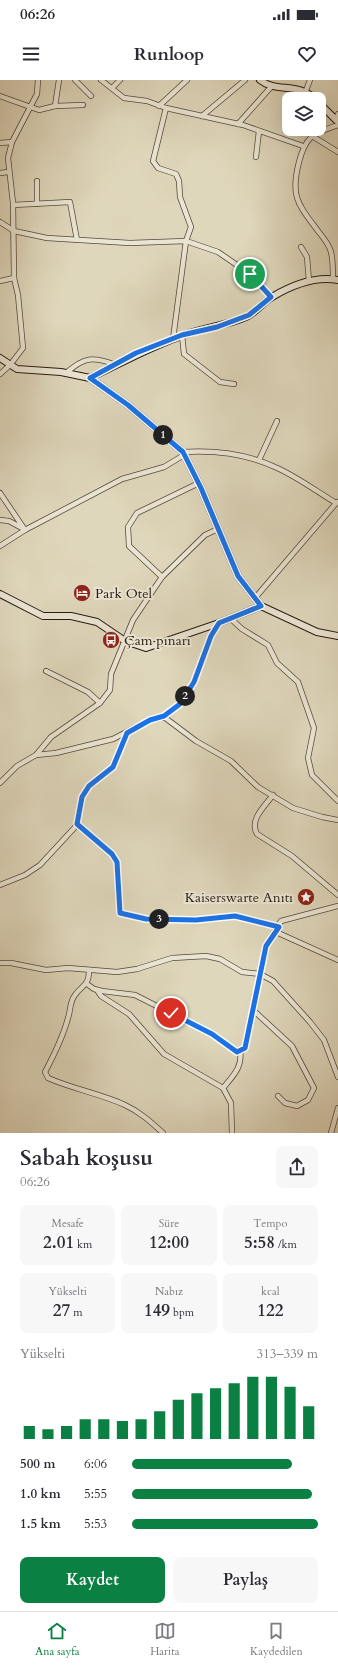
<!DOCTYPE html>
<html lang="tr">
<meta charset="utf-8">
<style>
:root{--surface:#fff;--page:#f7f7f7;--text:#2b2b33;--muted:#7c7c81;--line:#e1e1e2;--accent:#0b8043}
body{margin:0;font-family:Cardo,serif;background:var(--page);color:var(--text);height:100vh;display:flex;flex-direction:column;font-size:15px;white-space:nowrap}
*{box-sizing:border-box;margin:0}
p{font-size:13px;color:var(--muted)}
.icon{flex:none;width:22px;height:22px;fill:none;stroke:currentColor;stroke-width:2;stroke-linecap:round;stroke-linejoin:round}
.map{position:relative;height:1053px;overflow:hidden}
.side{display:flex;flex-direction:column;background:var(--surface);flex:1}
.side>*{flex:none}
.tools{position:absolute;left:282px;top:12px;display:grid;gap:8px}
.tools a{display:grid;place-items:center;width:44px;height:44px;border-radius:8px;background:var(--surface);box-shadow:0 4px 16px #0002;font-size:20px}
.pin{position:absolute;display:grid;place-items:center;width:34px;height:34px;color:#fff;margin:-17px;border:2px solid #fff;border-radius:50%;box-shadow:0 1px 4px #0007}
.km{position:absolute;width:20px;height:20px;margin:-10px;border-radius:50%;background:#222;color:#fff;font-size:11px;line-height:20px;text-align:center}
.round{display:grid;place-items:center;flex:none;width:42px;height:42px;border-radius:8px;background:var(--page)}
.head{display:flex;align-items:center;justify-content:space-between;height:68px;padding:0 20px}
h1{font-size:22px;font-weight:700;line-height:30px}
.figures{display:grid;grid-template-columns:repeat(3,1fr);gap:6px;height:68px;padding:4px 20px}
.figures div{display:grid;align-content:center;border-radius:8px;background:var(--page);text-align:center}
.figures b{font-size:17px;font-weight:700}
.figures small{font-size:11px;font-weight:400}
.figures p{font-size:11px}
.chart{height:112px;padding:8px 20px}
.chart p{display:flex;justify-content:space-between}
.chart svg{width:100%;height:72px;margin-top:4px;stroke:var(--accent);stroke-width:6}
.primary-button{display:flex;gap:8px;margin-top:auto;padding:8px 20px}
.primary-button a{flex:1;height:46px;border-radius:8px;background:var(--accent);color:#fff;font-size:16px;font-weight:700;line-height:46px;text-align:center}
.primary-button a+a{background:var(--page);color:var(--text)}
ul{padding:0 20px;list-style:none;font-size:13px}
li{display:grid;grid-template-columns:64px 48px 1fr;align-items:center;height:30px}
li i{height:10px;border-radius:5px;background:var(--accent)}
.status{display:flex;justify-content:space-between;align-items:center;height:28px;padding:0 20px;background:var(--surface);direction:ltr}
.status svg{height:11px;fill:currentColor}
header{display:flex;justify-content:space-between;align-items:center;height:52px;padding:0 20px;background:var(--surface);font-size:18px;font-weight:700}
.dock{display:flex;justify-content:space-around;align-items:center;height:56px;border-top:1px solid var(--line);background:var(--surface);font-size:11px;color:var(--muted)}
.dock a{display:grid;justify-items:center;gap:2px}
.dock .active{color:var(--accent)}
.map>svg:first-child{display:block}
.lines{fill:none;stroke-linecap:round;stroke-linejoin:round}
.street-casing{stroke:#54493c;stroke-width:6}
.secondary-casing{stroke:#261a12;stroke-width:8}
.street{stroke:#eae5d3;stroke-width:4.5}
.secondary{stroke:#eae5d3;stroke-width:6}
.route-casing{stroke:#fff;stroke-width:8}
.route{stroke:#1a73e8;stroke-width:5}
.labels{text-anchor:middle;stroke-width:4;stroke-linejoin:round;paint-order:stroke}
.poi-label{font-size:14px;fill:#261a12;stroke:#eae5d3;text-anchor:start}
</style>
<div class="status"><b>06:26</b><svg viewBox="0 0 49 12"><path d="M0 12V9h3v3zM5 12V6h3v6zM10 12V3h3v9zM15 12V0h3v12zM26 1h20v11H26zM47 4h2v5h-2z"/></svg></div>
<header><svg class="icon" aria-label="menu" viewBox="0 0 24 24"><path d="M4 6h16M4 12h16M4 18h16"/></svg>Runloop<svg class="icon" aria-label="heart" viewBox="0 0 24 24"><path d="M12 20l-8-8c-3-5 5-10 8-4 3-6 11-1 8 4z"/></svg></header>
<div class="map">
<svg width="338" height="1053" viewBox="0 0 338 1053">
<rect width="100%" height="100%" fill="#dfd7bc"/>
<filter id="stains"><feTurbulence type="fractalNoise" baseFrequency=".005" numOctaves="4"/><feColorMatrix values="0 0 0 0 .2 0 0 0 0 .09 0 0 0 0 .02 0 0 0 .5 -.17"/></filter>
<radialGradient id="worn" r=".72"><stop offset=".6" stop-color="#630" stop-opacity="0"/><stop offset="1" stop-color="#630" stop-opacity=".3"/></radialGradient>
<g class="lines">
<defs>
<g id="street">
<polyline points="75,0 91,16"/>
<polyline points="101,0 124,18 147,21 166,28 243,45 303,66"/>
<polyline points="112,8 120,0"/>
<polyline points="305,13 310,0"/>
<polyline points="0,16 39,30 55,26 83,25"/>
<polyline points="55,26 59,0"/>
<polyline points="159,26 187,0"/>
<polyline points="166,28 153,81 158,88 176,94 179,101 180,117 191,147 186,161 173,259"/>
<polyline points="202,36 245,0"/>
<polyline points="336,40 338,34"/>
<polyline points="238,44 271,7"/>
<polyline points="312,56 338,72"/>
<polyline points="0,63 12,62"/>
<polyline points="256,77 259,51"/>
<polyline points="0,93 8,92"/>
<polyline points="37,124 37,101"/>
<polyline points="13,125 70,122 77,160"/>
<polyline points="0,142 14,151 47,158 130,163 186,161 218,172 250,194 271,217"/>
<polyline points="301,167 307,177 309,201"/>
<path d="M333,199C333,190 333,180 331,172C329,164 323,157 318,151C298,124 290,117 299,82C306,55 313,54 338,45"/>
<polyline points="0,201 14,198"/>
<polyline points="182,255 184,274 220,302 234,304"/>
<path d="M66,293C84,277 93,276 116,285"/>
<polyline points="0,294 10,285 23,268 18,215 14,198 13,123 8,78 12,62 37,14 38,0"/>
<path d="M183,372C213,370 247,374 275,387C296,396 316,411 336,423"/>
<polyline points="259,380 277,341"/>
<polyline points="0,413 25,450"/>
<polyline points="0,440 9,441 24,449"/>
<polyline points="0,466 25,450 122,399 164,387 184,375"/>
<polyline points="162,497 129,466 128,447 137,433 199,403"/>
<polyline points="255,518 337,422"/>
<polyline points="230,538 242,549 268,565 277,583 298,602 314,648 308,678 312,695 338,721"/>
<polyline points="46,591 88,612 100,623"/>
<polyline points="164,637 196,661 231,681 258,707 293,728 322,737 338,740"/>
<polyline points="36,675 51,657 100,623 110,610 111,594 133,540 162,497 205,455 218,449"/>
<polyline points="0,703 17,686 36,675 56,673 113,659 150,640 164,637 180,624 194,602 211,556 219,543"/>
<path d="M273,715C264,727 249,740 257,754L292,776L338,815"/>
<polyline points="77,745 112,774 117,782 120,833 146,839 196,840 235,836 279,847"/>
<polyline points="0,805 25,795 40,785 77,745 82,717 89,707 113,687 127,653"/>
<polyline points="276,852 338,880"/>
<polyline points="0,883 11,883 46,890 68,888 117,892 137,889 172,878 206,876 220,879 242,892 260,894 273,901 310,942 324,960 338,997"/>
<path d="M89,890C89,906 83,904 75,915C69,923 71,930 68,938C63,957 54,975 45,992L48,998C73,1009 101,1014 125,1025C140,1032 151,1042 163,1053"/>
<polyline points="87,904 94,909 102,911 135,915 212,954 237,972 245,968 266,866 281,841 338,826"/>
<polyline points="97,910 101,916 129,934 164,974 223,1008 231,1023 232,1053"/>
<polyline points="253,930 292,966 314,1008 308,1020 297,1026 285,1023 278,1016"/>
<path d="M223,1008C233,996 243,987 240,970"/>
<polyline points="331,1053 338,1028"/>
</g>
<g id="secondary">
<path d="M260,0C276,13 298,2 315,19"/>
<polyline points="319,23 338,42"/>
<polyline points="0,278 17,289 61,292 90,298 128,325 183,372 201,408 238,496 261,526 317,552 338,556"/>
<path d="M90,298C121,283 148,268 181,256C202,248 226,246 248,236C257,231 263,222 272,217C292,205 315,196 338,200"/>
<polyline points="0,514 43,536 71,536 97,542 125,561 146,568 219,543 261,526"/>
</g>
</defs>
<use href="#street" class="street-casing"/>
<use href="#secondary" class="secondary-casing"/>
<use href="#street" class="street"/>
<use href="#secondary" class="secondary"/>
</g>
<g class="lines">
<defs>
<polyline id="route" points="171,933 212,954 237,972 245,968 266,866 279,847 235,836 196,840 146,839 120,833 117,782 112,774 77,744 82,717 89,706 113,687 127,653 150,640 164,636 180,624 194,602 211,556 219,543 261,526 238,496 201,408 183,372 128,325 90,298 136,273 182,255 217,247 249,235 271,217 250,194"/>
</defs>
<use href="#route" class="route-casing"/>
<use href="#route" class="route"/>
</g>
<defs>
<symbol id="hotel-disc" viewBox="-11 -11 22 22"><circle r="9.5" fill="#8f2418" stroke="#eae5d3"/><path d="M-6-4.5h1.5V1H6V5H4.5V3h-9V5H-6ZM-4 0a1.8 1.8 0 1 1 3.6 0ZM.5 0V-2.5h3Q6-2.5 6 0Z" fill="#fff"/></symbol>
<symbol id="bus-disc" viewBox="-11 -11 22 22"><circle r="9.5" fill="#8f2418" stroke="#eae5d3"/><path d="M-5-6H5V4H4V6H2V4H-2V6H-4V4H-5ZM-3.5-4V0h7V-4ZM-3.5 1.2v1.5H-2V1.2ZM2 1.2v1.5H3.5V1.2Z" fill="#fff"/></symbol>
<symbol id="sight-disc" viewBox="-11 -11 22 22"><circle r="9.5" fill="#8f2418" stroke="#eae5d3"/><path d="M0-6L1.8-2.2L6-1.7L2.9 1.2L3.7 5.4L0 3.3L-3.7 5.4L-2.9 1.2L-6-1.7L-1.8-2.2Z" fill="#fff"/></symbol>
</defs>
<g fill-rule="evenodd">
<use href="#hotel-disc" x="72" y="503" width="20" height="20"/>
<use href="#bus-disc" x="101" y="550" width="20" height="20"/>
<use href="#sight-disc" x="296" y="807" width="20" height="20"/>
</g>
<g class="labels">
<g class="poi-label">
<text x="95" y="518">Park Otel</text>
<text x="124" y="565">Çam pınarı</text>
<text x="293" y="822" text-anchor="end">Kaiserswarte Anıtı</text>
</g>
</g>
<rect width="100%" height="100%" filter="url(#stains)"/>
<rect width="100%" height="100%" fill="url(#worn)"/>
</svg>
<div class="tools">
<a><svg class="icon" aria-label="layers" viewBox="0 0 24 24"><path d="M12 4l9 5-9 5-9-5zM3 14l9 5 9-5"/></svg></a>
</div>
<div class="pin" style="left:250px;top:194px;background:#1e9e55"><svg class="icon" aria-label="arrive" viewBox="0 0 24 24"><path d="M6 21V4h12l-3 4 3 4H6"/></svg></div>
<div class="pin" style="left:171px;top:933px;background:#d93025"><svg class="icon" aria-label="check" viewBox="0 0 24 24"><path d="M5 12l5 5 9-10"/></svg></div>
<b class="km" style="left:163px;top:355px">1</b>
<b class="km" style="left:185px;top:616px">2</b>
<b class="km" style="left:159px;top:839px">3</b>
</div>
<section class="side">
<div class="head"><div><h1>Sabah koşusu</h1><p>06:26</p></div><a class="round"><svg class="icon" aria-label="share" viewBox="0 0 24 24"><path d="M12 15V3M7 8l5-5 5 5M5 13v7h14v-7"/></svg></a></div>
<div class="figures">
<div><p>Mesafe</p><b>2.01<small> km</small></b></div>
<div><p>Süre</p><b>12:00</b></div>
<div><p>Tempo</p><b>5:58<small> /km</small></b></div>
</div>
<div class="figures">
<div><p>Yükselti</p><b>27<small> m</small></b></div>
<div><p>Nabız</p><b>149<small> bpm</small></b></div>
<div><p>kcal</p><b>122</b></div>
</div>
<div class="chart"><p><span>Yükselti</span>313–339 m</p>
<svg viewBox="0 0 160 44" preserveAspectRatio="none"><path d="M5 44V36M15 44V38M25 44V36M35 44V32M45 44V32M55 44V33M65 44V32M75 44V27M85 44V20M95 44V16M105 44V13M115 44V10M125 44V6M135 44V6M145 44V12M155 44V24"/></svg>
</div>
<ul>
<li><b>500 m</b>6:06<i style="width:86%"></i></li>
<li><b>1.0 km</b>5:55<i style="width:97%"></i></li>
<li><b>1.5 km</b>5:53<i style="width:100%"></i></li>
</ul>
<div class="primary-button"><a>Kaydet</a><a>Paylaş</a></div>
</section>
<nav class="dock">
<a class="active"><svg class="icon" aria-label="home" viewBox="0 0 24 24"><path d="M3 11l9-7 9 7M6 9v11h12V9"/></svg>Ana sayfa</a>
<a><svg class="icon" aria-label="map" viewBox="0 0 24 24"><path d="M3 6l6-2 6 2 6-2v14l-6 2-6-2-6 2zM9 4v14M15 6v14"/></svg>Harita</a>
<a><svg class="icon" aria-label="saved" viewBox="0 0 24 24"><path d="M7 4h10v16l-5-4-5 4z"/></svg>Kaydedilen</a>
</nav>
